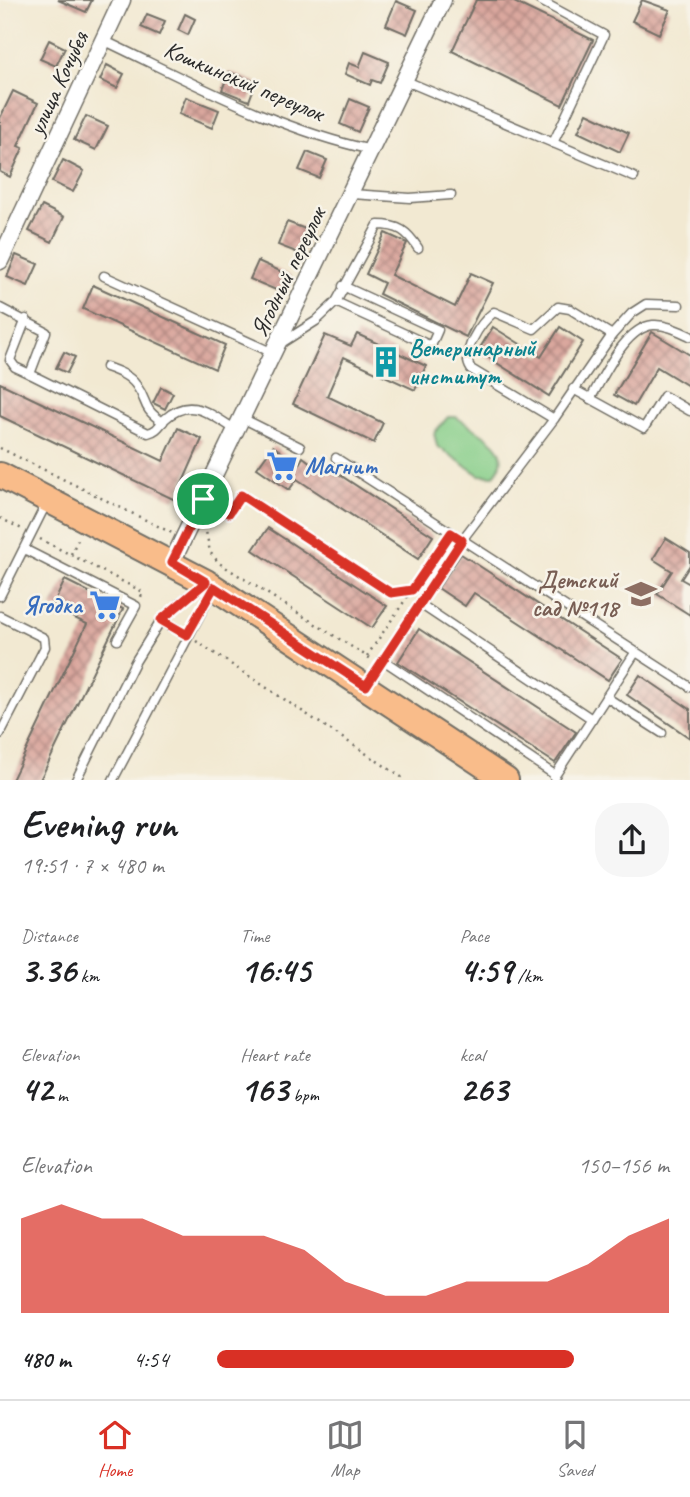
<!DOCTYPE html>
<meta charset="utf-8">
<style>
:root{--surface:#fff;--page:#f6f6f6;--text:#202124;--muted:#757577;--line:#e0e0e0;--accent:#d93025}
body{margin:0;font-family:Caveat,sans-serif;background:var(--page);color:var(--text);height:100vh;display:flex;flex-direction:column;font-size:26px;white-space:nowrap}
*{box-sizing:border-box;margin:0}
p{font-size:23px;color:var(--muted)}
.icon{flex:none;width:38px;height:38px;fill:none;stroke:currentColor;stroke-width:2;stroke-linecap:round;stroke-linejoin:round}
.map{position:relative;height:780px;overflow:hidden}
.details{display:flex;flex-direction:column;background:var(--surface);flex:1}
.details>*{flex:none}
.pin{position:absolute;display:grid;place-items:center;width:60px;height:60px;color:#fff;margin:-30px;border:4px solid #fff;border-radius:50%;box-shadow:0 2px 7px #0007}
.round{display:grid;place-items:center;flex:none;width:74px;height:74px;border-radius:28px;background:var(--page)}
.overview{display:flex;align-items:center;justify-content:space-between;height:119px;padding:0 21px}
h1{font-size:38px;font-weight:700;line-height:52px}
.stats{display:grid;grid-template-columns:repeat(3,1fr);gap:10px;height:119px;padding:7px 21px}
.stats div{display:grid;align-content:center}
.stats b{font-size:35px;font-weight:700}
.stats small{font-size:19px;font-weight:400}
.stats p{font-size:19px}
.chart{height:196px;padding:14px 21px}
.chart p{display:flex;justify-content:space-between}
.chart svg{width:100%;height:126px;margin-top:7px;fill:var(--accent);opacity:.7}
ul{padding:0 21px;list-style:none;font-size:23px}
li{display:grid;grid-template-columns:112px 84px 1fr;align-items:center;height:52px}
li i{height:18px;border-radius:9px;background:var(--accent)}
.menu{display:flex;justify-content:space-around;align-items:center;height:98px;border-top:2px solid var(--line);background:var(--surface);font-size:19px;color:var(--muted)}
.menu a{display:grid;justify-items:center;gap:4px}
.menu .active{color:var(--accent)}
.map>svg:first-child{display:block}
.park{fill:#87ce89;stroke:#597c5a;stroke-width:2}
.building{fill:url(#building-cross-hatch)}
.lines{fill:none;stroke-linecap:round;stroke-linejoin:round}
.service-casing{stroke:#716e65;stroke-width:11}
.minor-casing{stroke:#716e65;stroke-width:19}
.primary-casing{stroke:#716e65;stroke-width:28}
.path{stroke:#716e65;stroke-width:2.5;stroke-dasharray:2 5;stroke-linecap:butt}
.service{stroke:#fff;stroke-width:8}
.minor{stroke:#fff;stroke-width:16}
.primary{stroke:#f9bc8a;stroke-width:24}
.route-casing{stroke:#fff;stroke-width:14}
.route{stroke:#d93025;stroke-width:9}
.labels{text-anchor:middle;stroke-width:5;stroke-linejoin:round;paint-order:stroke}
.street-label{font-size:24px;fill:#2b2b2b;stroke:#f7f3e8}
.culture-label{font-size:24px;font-weight:bold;fill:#0d838f;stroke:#f7f3e8;text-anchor:start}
.shop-label{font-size:24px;font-weight:bold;fill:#366cbe;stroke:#f7f3e8;text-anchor:start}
.education-label{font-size:24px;font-weight:bold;fill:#785e54;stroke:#f7f3e8;text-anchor:end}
</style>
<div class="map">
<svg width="690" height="780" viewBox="0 0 690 780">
<defs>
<pattern id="building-cross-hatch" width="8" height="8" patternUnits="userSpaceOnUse" patternTransform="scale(1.75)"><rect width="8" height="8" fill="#daa79e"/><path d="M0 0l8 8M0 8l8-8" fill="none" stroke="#b18881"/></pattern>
</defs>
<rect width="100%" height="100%" fill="#f7f3e8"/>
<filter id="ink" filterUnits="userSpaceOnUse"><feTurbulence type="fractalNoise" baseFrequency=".0143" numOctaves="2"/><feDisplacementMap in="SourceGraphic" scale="14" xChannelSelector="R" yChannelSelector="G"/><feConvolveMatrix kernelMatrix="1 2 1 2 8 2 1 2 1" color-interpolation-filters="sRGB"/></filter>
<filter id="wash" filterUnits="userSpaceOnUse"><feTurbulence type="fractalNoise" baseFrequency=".00686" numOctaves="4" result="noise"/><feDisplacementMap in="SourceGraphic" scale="28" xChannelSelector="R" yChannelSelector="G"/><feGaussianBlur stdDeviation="1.57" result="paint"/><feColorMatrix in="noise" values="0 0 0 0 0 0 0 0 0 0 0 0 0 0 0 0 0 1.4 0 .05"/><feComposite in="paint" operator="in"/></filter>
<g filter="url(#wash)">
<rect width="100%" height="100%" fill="#f2e9d2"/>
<path class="park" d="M448,417H456C477,432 520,448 493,476L479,475L437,446L434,433Z"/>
<g id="blocks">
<g class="building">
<polygon points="58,0 92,0 86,12"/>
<polygon points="476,0 510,0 593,40 562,105 452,51"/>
<polygon points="642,0 670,10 659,34 632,21"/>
<polygon points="396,1 417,10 407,34 386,25"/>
<polygon points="147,14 165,21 159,35 141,27"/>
<polygon points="185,14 195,19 188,35 178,30"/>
<polygon points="49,40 65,48 56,66 40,59"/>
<polygon points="365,52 389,62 380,83 372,80 370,85 345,74 349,63 359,67"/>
<polygon points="107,65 124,74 117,88 100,80"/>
<polygon points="229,72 256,82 249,101 222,90"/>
<polygon points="13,91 38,103 18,146 23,148 10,177 0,172 0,118"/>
<polygon points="186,97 219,110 212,128 179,114"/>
<polygon points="350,99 369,107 358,132 340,124"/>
<polygon points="587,113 629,133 620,152 578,132"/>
<polygon points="86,116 108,126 96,150 74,140"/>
<polygon points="307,152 327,160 319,178 299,170"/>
<polygon points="63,160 84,171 73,192 52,182"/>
<polygon points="42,206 64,217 52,242 29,231"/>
<polygon points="287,222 311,231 301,254 278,245"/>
<polygon points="385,233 407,243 391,275 455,307 471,273 493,283 466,337 379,294 384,283 366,274"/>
<polygon points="16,255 38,264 28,286 7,277"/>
<polygon points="258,261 291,276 283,293 250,279"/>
<polygon points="93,285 225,345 215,369 83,309"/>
<polygon points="493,327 541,357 560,327 583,342 549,396 478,351"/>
<polygon points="652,332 690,355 690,387 657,367 634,406 614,395"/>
<polygon points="357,334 426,366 415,390 344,357 327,396 383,423 374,443 293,404 325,335 351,346"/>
<polygon points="64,352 75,357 67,373 56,368"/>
<polygon points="0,383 163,461 178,428 202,439 175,500 0,416"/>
<polygon points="161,387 173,393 165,409 153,403"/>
<polygon points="273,446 299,464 303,457 311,463 314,458 433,536 418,559 297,479 289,490 257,468"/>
<polygon points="268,528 387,606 372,628 253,550"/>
<polygon points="666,538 690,553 690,565 681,579 690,584 690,615 657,594 672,571 653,559"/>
<polygon points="461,554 622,659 608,680 474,593 465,606 438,588"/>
<polygon points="65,580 123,609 40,780 12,780 87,624 52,607"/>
<polygon points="419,629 576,732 555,763 398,662"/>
<polygon points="640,675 690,709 690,738 627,695"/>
</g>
</g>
</g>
<g filter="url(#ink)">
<use href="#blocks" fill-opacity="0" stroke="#716e65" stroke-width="2"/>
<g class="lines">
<defs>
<g id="service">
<polyline points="539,0 604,35 553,143"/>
<path d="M103,40C189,81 278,130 372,150"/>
<polyline points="406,81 634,177"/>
<polyline points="352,194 410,198 451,195"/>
<polyline points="104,276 273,353"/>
<polyline points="336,302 431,346 438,330 343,286"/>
<path d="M0,308L46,332L30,374L148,433C157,431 159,426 165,419C191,395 211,415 236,430"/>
<polyline points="26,319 10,360 15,367 30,374"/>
<path d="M280,344L316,321L336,302L378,225C399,225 407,231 418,248"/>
<path d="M106,367C117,371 129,375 136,385C149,402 140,407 163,422"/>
<polyline points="573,389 644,428 664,396 690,411"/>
<path d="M590,399C604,377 624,328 653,325C666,324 679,331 690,336"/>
<polyline points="242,418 300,447"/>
<path d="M554,419L471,369C460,353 480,323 494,312L534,329L558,307L570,309L612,335"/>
<polyline points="336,458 690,687"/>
<polyline points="203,499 229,513 241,495 391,593"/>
<polyline points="24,549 136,606 117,640"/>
<polyline points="0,596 47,502"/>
<polyline points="420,604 592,719"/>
<polyline points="0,616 44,638 45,647 0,734"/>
<polyline points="161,620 187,635"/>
<polyline points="383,660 555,775"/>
<polyline points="366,686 462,540 554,419 612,335 632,313 646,304 679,305"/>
<polyline points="606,697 662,733"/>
<polyline points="554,777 635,653"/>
<polyline points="76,780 135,662 161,620 203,584"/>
<polyline points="113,780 213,590"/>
</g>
<g id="minor">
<polyline points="0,261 122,0"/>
<polyline points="172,562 443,0"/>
</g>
<polyline id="primary" points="0,475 206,582 506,780"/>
</defs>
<use href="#service" class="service-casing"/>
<use href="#minor" class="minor-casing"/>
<use href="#primary" class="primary-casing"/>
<g class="path">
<polyline points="0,448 172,533"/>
<polyline points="0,518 22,529"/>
<polyline points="205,526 210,552 219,563 371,659"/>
<polyline points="40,539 143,592 140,599"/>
<polyline points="71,554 80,535"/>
<polyline points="401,591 419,589"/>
<polyline points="196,641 406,780"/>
<polyline points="367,656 446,540"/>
</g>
<use href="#service" class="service"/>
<use href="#minor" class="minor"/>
<use href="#primary" class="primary"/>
</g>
</g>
<g class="lines" filter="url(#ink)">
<defs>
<polygon id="route" points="241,495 391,593 412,590 451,533 462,540 366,686 214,587 187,635 161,620 206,582 172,562 203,499 229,513"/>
</defs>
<use href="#route" class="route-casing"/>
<use href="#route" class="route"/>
</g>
<defs>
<symbol id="building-bare" viewBox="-9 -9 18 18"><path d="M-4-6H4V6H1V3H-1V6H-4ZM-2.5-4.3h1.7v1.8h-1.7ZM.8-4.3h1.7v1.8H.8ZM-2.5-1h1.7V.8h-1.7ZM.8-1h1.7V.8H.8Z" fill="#0f9aa8" stroke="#f7f3e8" stroke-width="2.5" paint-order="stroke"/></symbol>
<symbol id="supermarket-bare" viewBox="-9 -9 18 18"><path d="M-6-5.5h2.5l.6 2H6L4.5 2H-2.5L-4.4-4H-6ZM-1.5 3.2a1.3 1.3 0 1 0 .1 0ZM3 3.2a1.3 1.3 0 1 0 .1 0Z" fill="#3f7fe0" stroke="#f7f3e8" stroke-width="2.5" paint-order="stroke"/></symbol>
<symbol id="school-bare" viewBox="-9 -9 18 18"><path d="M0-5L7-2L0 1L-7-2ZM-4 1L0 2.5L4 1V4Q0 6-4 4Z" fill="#8d6e63" stroke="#f7f3e8" stroke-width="2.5" paint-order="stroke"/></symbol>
</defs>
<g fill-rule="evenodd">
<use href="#building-bare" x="364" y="340" width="44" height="44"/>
<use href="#supermarket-bare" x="260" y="444" width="44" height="44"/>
<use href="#school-bare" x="619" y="572" width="44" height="44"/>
<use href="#supermarket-bare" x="83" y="583" width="44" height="44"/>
</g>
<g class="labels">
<g class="street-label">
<text transform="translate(244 81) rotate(23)" y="8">Кошкинский переулок</text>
<text transform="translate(58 83) rotate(-65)" y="8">улица Кочубея</text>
<text transform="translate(288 272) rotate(-64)" y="8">Ягодный переулок</text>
</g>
<g class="culture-label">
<text x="409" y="356">Ветеринарный<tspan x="409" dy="28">институт</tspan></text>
</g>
<g class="shop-label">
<text x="305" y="474">Магнит</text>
<text x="82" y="613" text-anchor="end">Ягодка</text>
</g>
<g class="education-label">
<text x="618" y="588">Детский<tspan x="618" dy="28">сад №118</tspan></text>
</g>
</g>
</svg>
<div class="pin" style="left:203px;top:499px;background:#1e9e55"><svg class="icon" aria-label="arrive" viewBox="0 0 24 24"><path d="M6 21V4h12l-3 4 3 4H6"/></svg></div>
</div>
<section class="details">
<div class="overview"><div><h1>Evening run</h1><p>19:51 · 7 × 480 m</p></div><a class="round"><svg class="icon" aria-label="share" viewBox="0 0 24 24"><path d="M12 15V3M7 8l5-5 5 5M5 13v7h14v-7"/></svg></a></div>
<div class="stats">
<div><p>Distance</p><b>3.36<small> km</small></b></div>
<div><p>Time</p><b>16:45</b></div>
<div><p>Pace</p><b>4:59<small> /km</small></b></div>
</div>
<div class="stats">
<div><p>Elevation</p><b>42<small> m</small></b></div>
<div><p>Heart rate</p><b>163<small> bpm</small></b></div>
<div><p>kcal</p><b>263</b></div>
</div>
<div class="chart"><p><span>Elevation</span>150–156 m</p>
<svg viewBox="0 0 160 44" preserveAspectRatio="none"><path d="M0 44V11L10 6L20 11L30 11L40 17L50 17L60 17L70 22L80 33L90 38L100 38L110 33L120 33L130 33L140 27L150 17L160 11V44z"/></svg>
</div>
<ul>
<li><b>480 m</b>4:54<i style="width:79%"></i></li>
</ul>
</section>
<nav class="menu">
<a class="active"><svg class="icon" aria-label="home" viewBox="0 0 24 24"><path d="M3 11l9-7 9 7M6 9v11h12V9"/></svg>Home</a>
<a><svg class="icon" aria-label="map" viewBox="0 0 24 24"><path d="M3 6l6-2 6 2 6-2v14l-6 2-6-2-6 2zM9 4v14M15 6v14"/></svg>Map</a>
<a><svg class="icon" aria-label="saved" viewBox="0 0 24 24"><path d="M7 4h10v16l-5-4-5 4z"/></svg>Saved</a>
</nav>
